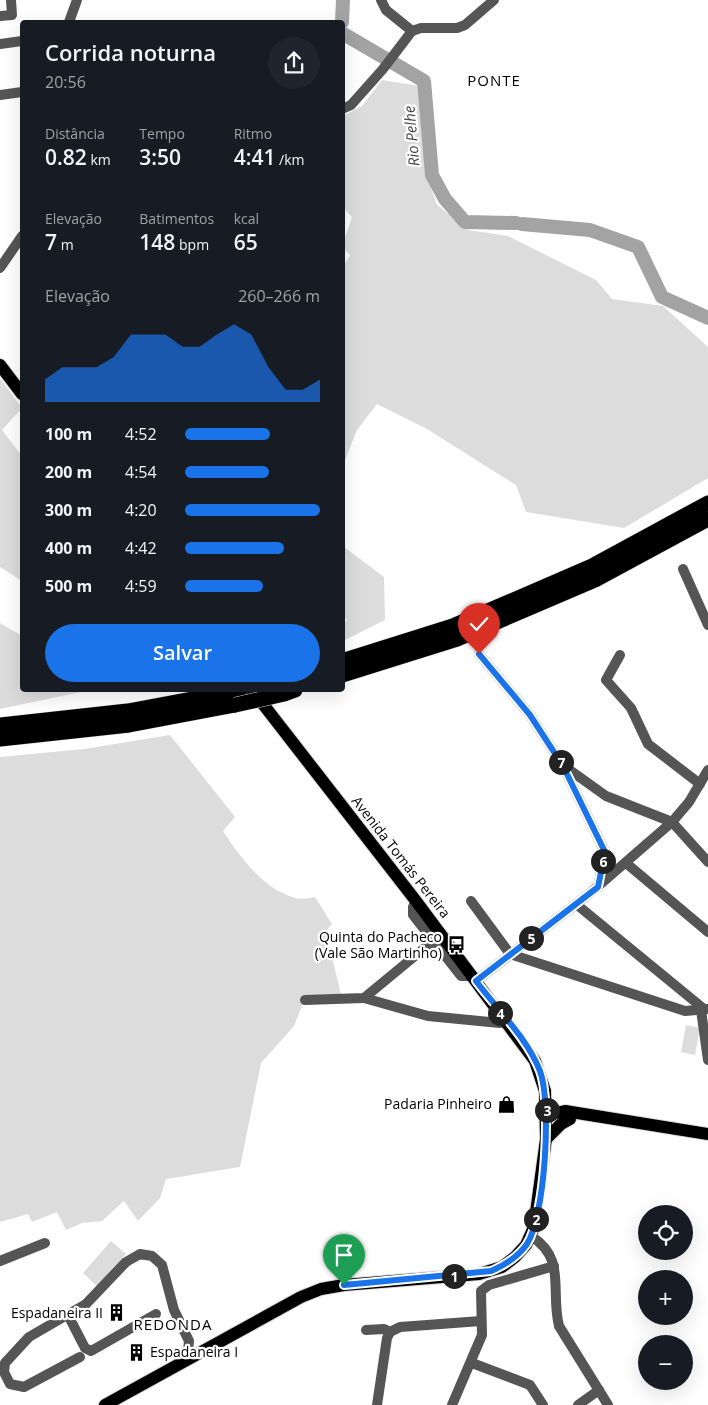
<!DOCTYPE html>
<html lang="pt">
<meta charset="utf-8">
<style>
:root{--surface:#171b24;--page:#20242c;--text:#f1f3f6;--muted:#9ea1a6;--accent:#1a73e8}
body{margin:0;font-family:"Open Sans",sans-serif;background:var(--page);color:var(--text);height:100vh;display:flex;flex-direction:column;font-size:19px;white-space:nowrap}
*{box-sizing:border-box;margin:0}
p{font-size:16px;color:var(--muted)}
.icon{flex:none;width:28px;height:28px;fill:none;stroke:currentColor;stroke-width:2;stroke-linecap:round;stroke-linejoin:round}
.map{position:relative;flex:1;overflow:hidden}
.details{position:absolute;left:20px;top:20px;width:325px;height:672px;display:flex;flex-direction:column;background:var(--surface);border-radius:5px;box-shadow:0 5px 20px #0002}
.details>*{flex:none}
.tools{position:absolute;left:638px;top:1205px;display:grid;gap:10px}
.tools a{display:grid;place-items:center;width:55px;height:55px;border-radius:50%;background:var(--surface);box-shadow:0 5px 20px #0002;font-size:25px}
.pin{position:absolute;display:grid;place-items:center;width:42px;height:42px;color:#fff;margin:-51px -21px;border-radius:50% 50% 50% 0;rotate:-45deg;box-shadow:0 0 5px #0007}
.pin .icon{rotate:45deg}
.km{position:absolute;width:25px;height:25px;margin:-12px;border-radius:50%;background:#222;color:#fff;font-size:14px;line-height:25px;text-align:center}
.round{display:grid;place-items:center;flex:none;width:52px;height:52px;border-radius:26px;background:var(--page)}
.summary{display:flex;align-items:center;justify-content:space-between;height:85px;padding:0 25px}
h1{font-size:22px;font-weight:600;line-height:38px}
.stats{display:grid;grid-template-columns:repeat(3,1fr);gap:8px;height:85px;padding:5px 25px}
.stats div{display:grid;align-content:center}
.stats b{font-size:21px;font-weight:600}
.stats small{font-size:14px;font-weight:400}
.stats p{font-size:14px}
.chart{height:140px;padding:10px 25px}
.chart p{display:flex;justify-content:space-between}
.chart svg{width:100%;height:90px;margin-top:5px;fill:var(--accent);opacity:.7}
.primary-button{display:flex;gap:10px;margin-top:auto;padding:10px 25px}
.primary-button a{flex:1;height:58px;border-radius:30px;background:var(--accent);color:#fff;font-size:20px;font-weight:600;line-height:58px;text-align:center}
ul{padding:0 25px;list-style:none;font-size:16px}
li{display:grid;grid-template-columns:80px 60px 1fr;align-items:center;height:38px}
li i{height:12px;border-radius:6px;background:var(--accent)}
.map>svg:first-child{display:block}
.green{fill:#dcdcdc}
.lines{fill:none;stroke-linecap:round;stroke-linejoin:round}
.river{stroke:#a3a3a3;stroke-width:14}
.major-casing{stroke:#dbdbdb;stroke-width:14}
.highway-casing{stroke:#dbdbdb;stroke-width:16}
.minor{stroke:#555;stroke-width:10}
.major{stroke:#000;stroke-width:12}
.highway{stroke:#000;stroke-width:15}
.highway-bridge-casing{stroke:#dbdbdb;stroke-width:16;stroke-linecap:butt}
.highway-bridge{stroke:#000;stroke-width:15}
.route-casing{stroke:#fff;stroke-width:10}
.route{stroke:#1a73e8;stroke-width:6}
.labels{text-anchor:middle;stroke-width:4.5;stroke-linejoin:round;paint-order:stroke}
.street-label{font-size:14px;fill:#000;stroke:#fff}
.poi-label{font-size:14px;fill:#000;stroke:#fff;text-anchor:end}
.neighbourhood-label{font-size:15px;letter-spacing:1px;fill:#000;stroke:#fff}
.water-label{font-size:15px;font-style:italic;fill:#444;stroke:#fff}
</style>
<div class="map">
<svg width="708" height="1405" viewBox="0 0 708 1405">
<rect width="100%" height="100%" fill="#fff"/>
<g class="green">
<polygon points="382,80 419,86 426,173 437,205 469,230 508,236 596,280 612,299 663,306 708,347 708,478 624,528 526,512 516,485 427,429 377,404 357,430 343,465 342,268 350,255 342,247 352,217 343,207 343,116 362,106"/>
<polygon points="0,378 22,408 2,430 22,456 22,581 0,567"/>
<polygon points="343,546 384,577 385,620 343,641 343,624 347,620 343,615"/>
<polygon points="0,623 22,636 22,690 90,690 0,709"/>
<path d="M170,735L235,817L223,831C240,857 264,890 296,898C302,900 309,898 315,897L332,924L326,931L341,995L306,996L294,1026L261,1063L240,1167L166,1179L160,1198L138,1221L124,1201L102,1221L82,1223L66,1230L57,1212L32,1222L28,1214L0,1222V757L84,749Z"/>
<polygon points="686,1025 700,1028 695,1055 681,1052"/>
<polygon points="111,1241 126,1254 98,1287 83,1273"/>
</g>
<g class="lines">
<g class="river">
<polyline points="342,22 343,0"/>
<polyline points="342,33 424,81 432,175 445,199 465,222 516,223"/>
<polyline points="522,224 590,230 638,247 662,297 708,318"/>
</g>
<defs>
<g id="major">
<polyline points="0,365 22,394"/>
<polyline points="547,1115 565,1111 708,1134"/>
<polyline points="546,1139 561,1124 570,1119"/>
<polyline points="105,1405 301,1297 321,1289 344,1285 479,1274 502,1267 515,1257 526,1245 534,1227 546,1139 545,1091 535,1061 416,901 252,690"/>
</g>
<g id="highway">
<polyline points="342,661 453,626 590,567 708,503"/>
<polyline points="342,675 457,639 597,579 708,519"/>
<polyline points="284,694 295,690"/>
<polyline points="0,725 128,711 240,690"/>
<polyline points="0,739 129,725 235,705"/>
</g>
</defs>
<use href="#major" class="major-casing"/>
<use href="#highway" class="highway-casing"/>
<g class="minor">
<polyline points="381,0 386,10 412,31"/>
<polyline points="0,16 12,15 11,0"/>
<polyline points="69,22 77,0"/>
<polyline points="0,44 22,41"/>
<polyline points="0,95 22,92"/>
<polyline points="342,109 351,105 383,69 412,31 421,28 457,28 465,25 494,0"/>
<polyline points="0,268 22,236"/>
<polyline points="683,569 708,625"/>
<polyline points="479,654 530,715 563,766 605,852 598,887"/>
<polyline points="620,655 606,680 631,708 648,744 700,784"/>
<polyline points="564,766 606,796 672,822 708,862"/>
<polyline points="626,863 708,932"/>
<polyline points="416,901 413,907 413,915 461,976 473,976"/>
<polyline points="471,901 510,954 685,1011 708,1009"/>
<polyline points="576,904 704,1009"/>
<polyline points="476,981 589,894 672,822 689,802 708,770"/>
<polyline points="364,998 428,1016 500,1023 505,1019"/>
<polyline points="305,1000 364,998 433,941"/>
<polyline points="701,1010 708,1060"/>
<path d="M531,1236C567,1259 550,1290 559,1326L608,1405"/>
<polyline points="0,1261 45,1243"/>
<polyline points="68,1315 85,1348 91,1351 156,1314"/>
<polyline points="366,1330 384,1329 390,1332"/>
<polyline points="80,1357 24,1387 10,1384 4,1372 5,1363 29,1337 86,1304 126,1262 140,1254 152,1256 162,1265 174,1310 189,1341 188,1351 192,1358"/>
<polyline points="472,1363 530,1385 543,1405"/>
<polyline points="377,1405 387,1338 390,1332 400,1327 481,1321"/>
<polyline points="452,1405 482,1335 481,1291 489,1285 554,1266"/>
<polyline points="578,1405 599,1390"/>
</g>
<use href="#major" class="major"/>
<use href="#highway" class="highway"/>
<defs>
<polyline id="highway-bridge" points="235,705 284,694"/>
</defs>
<use href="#highway-bridge" class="highway-bridge-casing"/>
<use href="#highway-bridge" class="highway-bridge"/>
</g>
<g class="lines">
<defs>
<path id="route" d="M344,1285L491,1271C505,1265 518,1257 527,1244C545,1216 552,1103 540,1071C527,1038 497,1009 476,981L598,887L605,852L563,766L530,715L479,654"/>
</defs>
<use href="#route" class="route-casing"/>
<use href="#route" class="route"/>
</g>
<defs>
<symbol id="bus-bare" viewBox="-9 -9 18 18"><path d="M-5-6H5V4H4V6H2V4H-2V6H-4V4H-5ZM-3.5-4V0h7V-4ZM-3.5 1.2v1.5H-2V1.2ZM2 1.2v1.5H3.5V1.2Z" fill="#000" stroke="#fff" stroke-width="2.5" paint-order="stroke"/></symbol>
<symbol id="shop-bare" viewBox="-9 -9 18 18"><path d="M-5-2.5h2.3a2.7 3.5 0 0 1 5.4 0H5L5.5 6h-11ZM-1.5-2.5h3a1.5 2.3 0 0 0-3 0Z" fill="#000" stroke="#fff" stroke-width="2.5" paint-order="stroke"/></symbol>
<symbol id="building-bare" viewBox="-9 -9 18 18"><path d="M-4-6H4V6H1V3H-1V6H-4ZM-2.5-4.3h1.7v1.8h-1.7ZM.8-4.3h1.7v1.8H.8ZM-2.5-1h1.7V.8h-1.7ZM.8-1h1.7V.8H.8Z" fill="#000" stroke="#fff" stroke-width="2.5" paint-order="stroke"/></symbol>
</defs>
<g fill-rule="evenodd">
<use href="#bus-bare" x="444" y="932" width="25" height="25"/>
<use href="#shop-bare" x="494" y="1092" width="25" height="25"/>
<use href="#building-bare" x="104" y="1300" width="25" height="25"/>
<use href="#building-bare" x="124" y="1340" width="25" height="25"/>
</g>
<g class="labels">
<g class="street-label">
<text transform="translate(401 857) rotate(52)" y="5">Avenida Tomás Pereira</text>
</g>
<g class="poi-label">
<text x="442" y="942">Quinta do Pacheco<tspan x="442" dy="16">(Vale São Martinho)</tspan></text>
<text x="492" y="1109">Padaria Pinheiro</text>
<text x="103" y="1318">Espadaneira II</text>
<text x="150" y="1357" text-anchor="start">Espadaneira I</text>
</g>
<g class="neighbourhood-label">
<text x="494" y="86">PONTE</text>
<text x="173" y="1330">REDONDA</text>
</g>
<g class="water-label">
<text transform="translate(412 136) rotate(-95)" y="5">Rio Pelhe</text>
</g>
</g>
</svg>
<div class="tools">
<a><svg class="icon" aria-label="locate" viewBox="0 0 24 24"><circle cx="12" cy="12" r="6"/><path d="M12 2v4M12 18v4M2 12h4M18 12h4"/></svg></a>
<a>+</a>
<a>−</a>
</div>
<div class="pin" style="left:344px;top:1285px;background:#1e9e55"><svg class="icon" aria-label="arrive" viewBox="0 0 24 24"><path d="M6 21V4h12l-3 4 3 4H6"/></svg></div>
<div class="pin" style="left:479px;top:654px;background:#d93025"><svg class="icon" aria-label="check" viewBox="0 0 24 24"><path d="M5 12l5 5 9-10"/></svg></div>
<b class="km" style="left:454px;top:1276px">1</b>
<b class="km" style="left:536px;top:1219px">2</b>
<b class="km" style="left:547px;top:1110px">3</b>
<b class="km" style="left:500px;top:1013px">4</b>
<b class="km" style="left:531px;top:938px">5</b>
<b class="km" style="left:603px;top:861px">6</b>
<b class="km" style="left:561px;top:762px">7</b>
<section class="details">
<div class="summary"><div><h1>Corrida noturna</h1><p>20:56</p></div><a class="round"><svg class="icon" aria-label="share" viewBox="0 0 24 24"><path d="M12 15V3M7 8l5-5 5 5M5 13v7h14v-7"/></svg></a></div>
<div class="stats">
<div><p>Distância</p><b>0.82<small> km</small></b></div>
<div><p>Tempo</p><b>3:50</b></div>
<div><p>Ritmo</p><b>4:41<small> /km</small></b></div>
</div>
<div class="stats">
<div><p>Elevação</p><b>7<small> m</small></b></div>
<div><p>Batimentos</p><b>148<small> bpm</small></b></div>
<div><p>kcal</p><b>65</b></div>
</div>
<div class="chart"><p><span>Elevação</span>260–266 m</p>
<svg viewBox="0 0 160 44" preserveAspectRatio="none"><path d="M0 44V33L10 27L20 27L30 27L40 22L50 11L60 11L70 11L80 17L90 17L100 11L110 6L120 11L130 27L140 38L150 38L160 33V44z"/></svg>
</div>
<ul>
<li><b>100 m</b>4:52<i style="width:63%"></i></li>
<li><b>200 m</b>4:54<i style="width:62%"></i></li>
<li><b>300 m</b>4:20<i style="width:100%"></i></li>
<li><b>400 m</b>4:42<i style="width:73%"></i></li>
<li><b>500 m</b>4:59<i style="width:58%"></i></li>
</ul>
<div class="primary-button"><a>Salvar</a></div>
</section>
</div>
